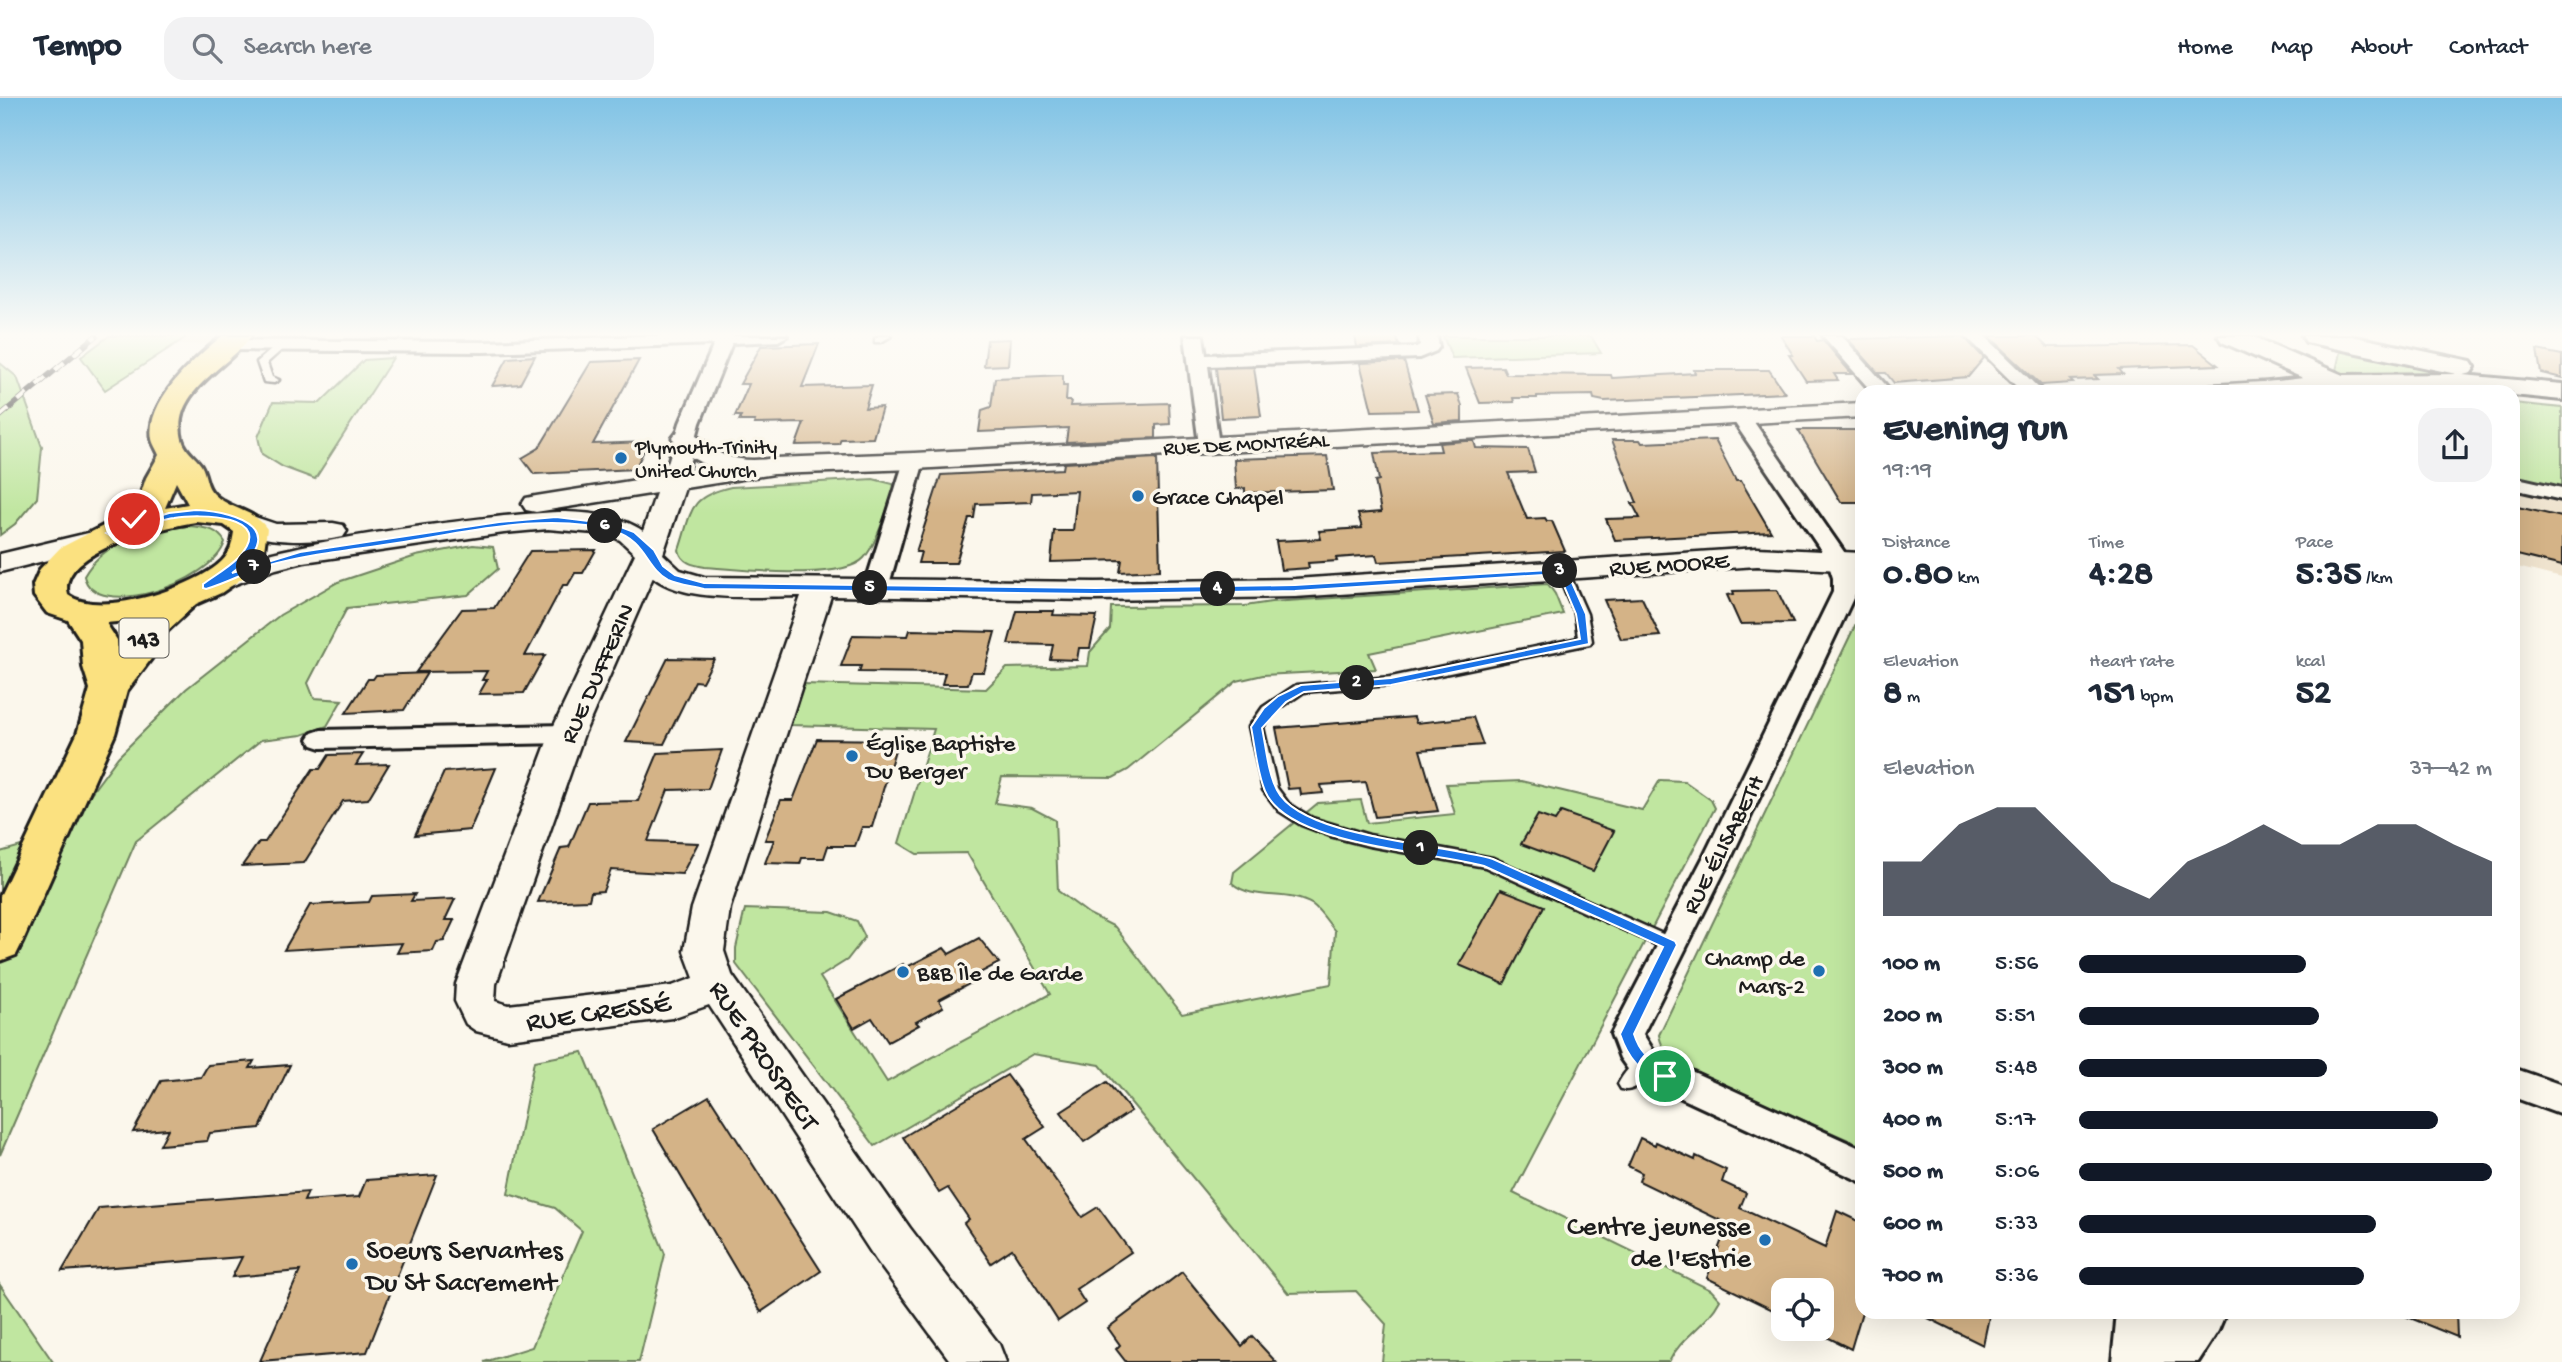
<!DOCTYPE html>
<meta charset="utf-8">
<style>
:root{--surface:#fff;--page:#f2f2f3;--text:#1f2937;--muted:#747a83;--line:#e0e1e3;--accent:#111827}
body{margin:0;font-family:"Gochi Hand",sans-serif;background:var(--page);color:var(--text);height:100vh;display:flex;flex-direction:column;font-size:26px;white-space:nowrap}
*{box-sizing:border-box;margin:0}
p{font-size:23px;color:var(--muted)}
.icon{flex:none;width:38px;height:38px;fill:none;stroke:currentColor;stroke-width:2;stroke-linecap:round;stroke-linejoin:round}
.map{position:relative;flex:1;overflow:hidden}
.drawer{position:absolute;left:1855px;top:287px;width:665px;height:934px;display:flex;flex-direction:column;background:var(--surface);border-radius:21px;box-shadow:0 7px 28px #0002}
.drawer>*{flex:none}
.tools{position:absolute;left:1771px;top:1180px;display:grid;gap:14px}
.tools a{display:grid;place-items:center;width:63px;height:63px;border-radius:14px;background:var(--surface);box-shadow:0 7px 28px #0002;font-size:35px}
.pin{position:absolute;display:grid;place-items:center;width:60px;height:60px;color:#fff;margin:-30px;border:4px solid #fff;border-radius:50%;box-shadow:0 2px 7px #0007}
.km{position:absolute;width:35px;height:35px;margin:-18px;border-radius:50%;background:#222;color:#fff;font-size:19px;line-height:35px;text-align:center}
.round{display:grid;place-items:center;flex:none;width:74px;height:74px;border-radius:21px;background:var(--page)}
.summary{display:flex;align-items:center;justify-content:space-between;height:119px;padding:0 28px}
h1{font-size:38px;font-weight:800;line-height:52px}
.figures{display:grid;grid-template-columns:repeat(3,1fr);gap:10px;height:119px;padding:7px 28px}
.figures div{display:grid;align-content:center}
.figures b{font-size:35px;font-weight:800}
.figures small{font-size:19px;font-weight:400}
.figures p{font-size:19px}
.chart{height:196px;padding:14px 28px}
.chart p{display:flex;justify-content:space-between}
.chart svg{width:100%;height:126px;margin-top:7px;fill:var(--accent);opacity:.7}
ul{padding:0 28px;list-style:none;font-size:23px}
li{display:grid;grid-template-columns:112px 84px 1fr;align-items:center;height:52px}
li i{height:18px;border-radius:9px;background:var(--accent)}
header{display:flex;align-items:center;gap:42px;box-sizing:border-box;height:98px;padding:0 35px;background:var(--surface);border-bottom:2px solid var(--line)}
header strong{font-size:33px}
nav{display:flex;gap:38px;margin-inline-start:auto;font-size:24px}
.search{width:490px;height:63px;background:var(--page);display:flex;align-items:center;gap:18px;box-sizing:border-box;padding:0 24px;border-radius:21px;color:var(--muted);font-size:26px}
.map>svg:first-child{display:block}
.built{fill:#efe3ce}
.green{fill:#c0e6a0;stroke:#6e815e;stroke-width:2}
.building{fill:#d4b387;stroke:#1c1c1c;stroke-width:2}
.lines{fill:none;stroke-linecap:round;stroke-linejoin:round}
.service-casing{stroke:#1c1c1c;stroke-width:5}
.minor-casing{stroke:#1c1c1c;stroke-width:6}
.tertiary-casing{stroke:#1c1c1c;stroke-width:5}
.secondary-casing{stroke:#1c1c1c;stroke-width:6}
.primary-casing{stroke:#1c1c1c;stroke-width:6}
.service{fill:#fbf7ec;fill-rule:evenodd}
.minor{fill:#fbf7ec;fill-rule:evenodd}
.tertiary{fill:#fbf7ec;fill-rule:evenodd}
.secondary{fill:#fbf7ec;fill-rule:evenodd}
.primary{fill:#fbe180;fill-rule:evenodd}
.rail-casing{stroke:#1c1c1c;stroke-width:6}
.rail{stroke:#fbf7ec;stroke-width:4.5;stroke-dasharray:12;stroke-linecap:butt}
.route{fill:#1a73e8;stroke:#fff;stroke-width:2}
.poi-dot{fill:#1f6fb2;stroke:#fbf7ec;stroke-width:2.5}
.labels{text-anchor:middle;stroke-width:7;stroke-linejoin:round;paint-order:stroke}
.far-street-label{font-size:21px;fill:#1c1c1c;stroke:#fbf7ec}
.far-poi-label{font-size:21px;fill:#1c1c1c;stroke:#fbf7ec;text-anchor:start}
.shield{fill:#fbf7ec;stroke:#5f5e5a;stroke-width:2}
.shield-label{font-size:23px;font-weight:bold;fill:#1c1c1c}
.poi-label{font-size:24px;fill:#1c1c1c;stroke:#fbf7ec;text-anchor:start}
.street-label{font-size:24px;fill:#1c1c1c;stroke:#fbf7ec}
.near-street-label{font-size:28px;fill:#1c1c1c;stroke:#fbf7ec}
.near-poi-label{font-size:28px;fill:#1c1c1c;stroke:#fbf7ec;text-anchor:end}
</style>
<header>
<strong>Tempo</strong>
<div class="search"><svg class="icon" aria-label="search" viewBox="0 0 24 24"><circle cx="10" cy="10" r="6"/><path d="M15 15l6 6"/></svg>Search here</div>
<nav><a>Home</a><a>Map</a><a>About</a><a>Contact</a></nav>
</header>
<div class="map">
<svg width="2562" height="1264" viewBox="0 0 2562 1264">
<rect width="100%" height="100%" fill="#fbf7ec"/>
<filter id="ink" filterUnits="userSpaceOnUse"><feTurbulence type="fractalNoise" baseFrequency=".0143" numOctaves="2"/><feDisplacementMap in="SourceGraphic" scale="14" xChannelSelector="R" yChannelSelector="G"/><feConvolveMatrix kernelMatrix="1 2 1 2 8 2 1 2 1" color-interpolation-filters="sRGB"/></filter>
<g filter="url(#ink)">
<g class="built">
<polygon points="96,238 408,238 393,249 86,245"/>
<polygon points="2513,393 2562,405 2562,480 2513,468"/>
</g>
<g class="green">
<polygon points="109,238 188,238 105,292 81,259"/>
<polygon points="1443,238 1591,238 1601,255 1452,260"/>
<polygon points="2346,249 2479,277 2485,281 2335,277 2341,250"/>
<polygon points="393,260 315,381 283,369 262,356 258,339 273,304 320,305 364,262"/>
<polygon points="0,265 17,279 42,349 37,400 15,426 0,437"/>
<polygon points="2513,305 2562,310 2562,389 2513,378"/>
<path d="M873,381L893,386L895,391C887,409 877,446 864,460C842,484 739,471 705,469C693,467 682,465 679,452C692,414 687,399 731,389Z"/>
<path d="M190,428C205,430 217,430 225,444C213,485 94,524 84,478C104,442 152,431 190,428Z"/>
<polygon points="473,447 493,449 498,471 468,497 347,510 308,585 314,600 342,602 327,628 302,637 261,642 136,743 0,1057 0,754 60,737 118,659 186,591 280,517 338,484 416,458"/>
<path d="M1548,486L1555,496L1563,516L1369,555L1376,571L1263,577L1237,583L1128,672L1113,680L1002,679L995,705L1032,710L1055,722L1058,793L1089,816L1115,829L1182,916L1331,886L1335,833C1328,825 1321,813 1313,807C1288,791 1253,804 1232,785L1234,774L1318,705L1361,702L1367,725L1455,716L1446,686L1521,683L1642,712L1660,682L1684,683L1711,702L1715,710L1513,1095L1711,1192L1720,1202C1706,1229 1681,1238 1669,1264H1382L1386,1226L1356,1193L1288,1195L1100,967L1033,956L875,1048L736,866V850L745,811L831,814L857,823L865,839L847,862L820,879L887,984L1050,896L967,755L917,756L899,745L934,631L791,627L803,586L986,591L1007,570L1088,568L1090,554L1110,531L1111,509L1245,508L1271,504Z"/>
<path d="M1862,513V1048L1688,971C1672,961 1663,956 1659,937Z"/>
<polygon points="583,954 665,1156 639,1264 484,1264 532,1249 582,1133 555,1110 508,1096 534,963"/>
<polygon points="0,1187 53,1264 0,1264"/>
</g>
<g class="building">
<polygon points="1355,238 1396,238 1399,247 1357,249"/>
<polygon points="1781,238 1814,238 1817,243 1823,242 1852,276 1834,276 1838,282 1806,283 1789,257 1793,257"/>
<polygon points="1963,238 1984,260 1968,279 1894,285 1886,275 1878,275 1848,241"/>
<polygon points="1989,238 2036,238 2047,249 2193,247 2218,267 2119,271 2123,276 2094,277 2098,281 2070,282 2073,285 2041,287"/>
<polygon points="1010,241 1008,267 984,268 987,242"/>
<polygon points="819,246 802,289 872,287 865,310 882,309 873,340 841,341 839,346 796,347 804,325 754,326 755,323 739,323 741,318 735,318 749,286 740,286 761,248"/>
<polygon points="2537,252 2562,257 2562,280 2541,275"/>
<polygon points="535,258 520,286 492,288 508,260"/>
<polygon points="639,262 593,346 648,344 635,371 534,376 522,360 539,350 591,264"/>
<polygon points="1404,263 1418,312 1372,313 1360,265"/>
<polygon points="1254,269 1261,318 1221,320 1216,270"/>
<polygon points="1503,269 1506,276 1611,277 1612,280 1695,275 1694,272 1769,272 1785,295 1604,303 1594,301 1593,297 1537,298 1537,300 1513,300 1514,304 1480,305 1466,270"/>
<polygon points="1063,277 1063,287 1067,287 1066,303 1071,303 1070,308 1169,305 1170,326 1156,327 1156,340 1066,344 1068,330 979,334 982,312 991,309 995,280"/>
<polygon points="1458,296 1462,308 1462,323 1434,325 1425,297"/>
<polygon points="1798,332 1862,332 1862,404 1841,404"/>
<polygon points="1612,342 1640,342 1642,345 1715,342 1736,383 1741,383 1771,434 1615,442 1606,421 1640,420 1632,405 1637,405"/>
<polygon points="1465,343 1474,343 1476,350 1528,351 1535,374 1508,375 1527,421 1545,420 1547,423 1552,423 1565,453 1378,464 1376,457 1336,460 1337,463 1308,465 1309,470 1281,472 1276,443 1321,441 1319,433 1362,430 1358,416 1381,414 1375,383 1379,382 1374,355 1441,353 1439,345"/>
<polygon points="1327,358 1333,392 1245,395 1245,390 1236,391 1234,361"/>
<polygon points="1157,360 1160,472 1120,474 1122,462 1051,464 1054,433 1073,433 1077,393 1032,395 1031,404 976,406 974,420 969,420 956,465 918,465 921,454 916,454 941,377 1063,371 1064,365"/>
<polygon points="2513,408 2562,419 2562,468 2513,456"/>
<polygon points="596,452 583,475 575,475 568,487 563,487 525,558 545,557 524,595 479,596 487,582 482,582 487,573 416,574 462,511 494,510 530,453"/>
<polygon points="1777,492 1793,525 1740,526 1727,497 1734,496 1733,493"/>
<polygon points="1642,500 1660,538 1621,541 1604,502"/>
<polygon points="1017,513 1054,513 1053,517 1097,518 1090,550 1079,550 1077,562 1050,561 1053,547 1008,546"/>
<polygon points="910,532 995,534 984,574 972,574 968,586 942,586 945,575 859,574 861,568 841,568 853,537 908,538"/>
<polygon points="668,560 714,561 702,584 695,583 664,646 626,644"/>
<polygon points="427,575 404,612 346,615 368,581 373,581 376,577"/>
<polygon points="1414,619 1416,625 1473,619 1483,647 1420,652 1438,713 1375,719 1366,684 1321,687 1323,695 1301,697 1300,690 1288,691 1276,630"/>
<polygon points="817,641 898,642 872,729 862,729 855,748 828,748 824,760 802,760 800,766 765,765 774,742 765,742 781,702 793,702"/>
<polygon points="722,652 708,691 668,692 648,743 698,745 682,776 611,772 603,793 591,794 589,802 538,804 561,750 569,749 588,704 638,703 658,655"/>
<polygon points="363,656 356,667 389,666 368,701 343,703 304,765 242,768 259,744 265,744 313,671 320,671 329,657"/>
<polygon points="496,670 470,732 415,737 444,674"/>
<polygon points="1561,714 1614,733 1593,773 1521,746 1538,717 1555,723"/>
<polygon points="1501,791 1544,808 1504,886 1459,867"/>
<polygon points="415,796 411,803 455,801 445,822 454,822 444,843 437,844 433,853 397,855 402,845 284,852 310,807 369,804 372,798"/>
<polygon points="979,840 999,865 970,880 973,884 939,902 943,909 916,924 919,927 888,944 872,920 854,930 836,901 903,866 905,870 944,850 949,856"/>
<polygon points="254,963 250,970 290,967 260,1030 210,1035 207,1043 160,1047 168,1031 133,1034 161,983 201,979 208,967"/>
<polygon points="1007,977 1045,1029 1026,1041 1082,1119 1098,1109 1131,1154 1076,1191 1085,1205 1058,1223 1012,1151 991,1165 964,1125 969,1121 948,1090 939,1095 903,1039"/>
<polygon points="1107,984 1131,1013 1084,1044 1061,1014"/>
<polygon points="709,998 821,1173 761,1214 653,1031"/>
<polygon points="1640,1040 1655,1047 1656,1044 1695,1062 1696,1058 1726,1072 1722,1084 1746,1095 1740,1110 1825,1150 1837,1113 1862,1125 1862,1214 1851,1251 1809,1230 1822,1230 1822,1192 1783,1192 1783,1217 1707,1180 1728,1126 1639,1083 1642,1075 1628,1068"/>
<polygon points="437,1077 367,1254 260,1263 300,1173 232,1179 242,1159 62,1173 99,1110 308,1094 304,1103 359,1099 366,1082"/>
<polygon points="1182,1174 1242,1248 1252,1238 1276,1264 1126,1264 1116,1251 1120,1247 1108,1230"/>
<polygon points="1916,1214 1990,1214 1983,1247"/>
<polygon points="2398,1214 2456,1214 2457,1239 2398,1215"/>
</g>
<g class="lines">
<defs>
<g id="service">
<polygon points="879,238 891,238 881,244 875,244 875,240"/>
<polygon points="278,246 286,248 267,265 272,279 279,282 274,285 264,284 257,264"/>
<polygon points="1562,469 1568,473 1587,516 1592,543 1590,546 1391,587 1304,594 1273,615 1263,629 1277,690 1289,706 1312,720 1369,737 1493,760 1676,842 1678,847 1676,852 1670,853 1485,769 1369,748 1330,738 1301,727 1279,713 1263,692 1249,629 1263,609 1296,587 1391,579 1578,540 1575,516 1556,473"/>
<path d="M1644,960L1650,962L1653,967C1647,979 1635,996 1621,991L1618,986C1623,976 1633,963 1644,960Z"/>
</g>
<g id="minor">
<polygon points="641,238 787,238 778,243 732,245 700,325 684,385 680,389 666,389 662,385 680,325 714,246 483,254 227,252 218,247 227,242 483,244"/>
<polygon points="1185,238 1203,238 1206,257 1416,249 1420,247 1419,238 1437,238 1439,249 1436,253 1419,260 1208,268 1219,347 1216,351 1202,351 1199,347"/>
<polygon points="1823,238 1842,238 1892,294 1872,294"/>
<polygon points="1966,238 1985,238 2043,294 2022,294"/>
<polygon points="1740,312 1747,314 1849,461 1857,480 1856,494 1731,760 1643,936 1656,957 1862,1051 1862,1084 1632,977 1620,960 1611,936 1703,760 1833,494 1833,480 1827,461 1730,318 1733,314"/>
<polygon points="914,357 921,359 924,363 888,490 884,495 868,495 864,490 904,363 907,359"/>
<polygon points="2513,379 2562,390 2562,402 2513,391"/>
<polygon points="567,627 576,630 580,636 576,642 567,645 321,650 312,647 308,641 312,635 321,632"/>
<polygon points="2513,970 2562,987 2562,1017 2513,999"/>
</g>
<g id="tertiary">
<polygon points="2279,283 2288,285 2291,290 2288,294 2199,294 2202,289 2211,287"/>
<path d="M1862,305V319L914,371L774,376L685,390L663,456L680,472L704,479L1096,484L1295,481L1757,450L1862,455V473L1757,468L1295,499L1096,502L831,498L730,810L724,853L732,877L910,1130L999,1246L1006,1264H951L876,1162L709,907L672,920L508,941L476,933L466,926L455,903L456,886L550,636L635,456L620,442L606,436L548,431L504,435L304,464L276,471L209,496L199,493L194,487C220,449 512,413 566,414C591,415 622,418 643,433L656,395L536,414L526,412L522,406L526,400L536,398L711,370L689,358L672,340L676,335C697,329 706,350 724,357C740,363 758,363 774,360L914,355ZM653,479C687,506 759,498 801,498L692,810L684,853L694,880L672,888L508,907L495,903L496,886L584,636Z"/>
<path d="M243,415L276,426L333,425L343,427L347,433L343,439C317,445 246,447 229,423L233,417Z"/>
<polygon points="101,432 111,434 115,440 111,446 0,474 0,456"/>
</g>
<g id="secondary">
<polygon points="2218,238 2252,238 2343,277 2456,276 2315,246 2306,244 2302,238 2351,238 2471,263 2475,269 2471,275 2463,277 2562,286 2562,302 2513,297 2513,294 2268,294 2265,290 2269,284 2303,280 2222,244"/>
<polygon points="2117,1214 2226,1214 2218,1233 2198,1264 2112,1264"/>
</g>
<path id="primary" d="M222,238H251C230,269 170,293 182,341C185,353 195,358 201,367C207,377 205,388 214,396C230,412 254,411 267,431L264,453L244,479L221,495L196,506L165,535L151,561L127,593L115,636L22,845L16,857L0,863V798L77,636L90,591L83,569L81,542L68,522L47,515L34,498L33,487L40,471L60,450L107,426L139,401L146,380L159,357C157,352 153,346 152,341C145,303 196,259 222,238ZM176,384L188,406L165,410ZM196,424L224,427L234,434C232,446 231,454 222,463C196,489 100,521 68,497C56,452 165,429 196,424ZM137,522L118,555L117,542L106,525Z"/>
</defs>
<use href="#service" class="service-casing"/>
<use href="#minor" class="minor-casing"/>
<use href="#tertiary" class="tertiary-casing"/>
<use href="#secondary" class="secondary-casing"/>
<use href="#primary" class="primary-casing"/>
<use href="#service" class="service"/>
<use href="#minor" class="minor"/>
<use href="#tertiary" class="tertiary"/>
<use href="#secondary" class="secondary"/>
<use href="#primary" class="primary"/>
<defs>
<polyline id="rail" points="0,318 96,238"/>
</defs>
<use href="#rail" class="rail-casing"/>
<use href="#rail" class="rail"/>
</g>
</g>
<linearGradient id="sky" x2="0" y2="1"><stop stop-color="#81c3e5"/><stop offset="0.57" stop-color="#fdfbf6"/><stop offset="1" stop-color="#fdfbf6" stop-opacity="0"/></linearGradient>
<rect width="2562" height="415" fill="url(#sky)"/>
<path class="route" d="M196,412C242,414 289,434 232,475L300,454L499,424L556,419L613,426L634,434L654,452L663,468L675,477L704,485L1096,490L1295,487L1566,471L1586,516L1589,546L1391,587L1304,594L1286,604L1262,630C1266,649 1268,675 1277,692C1301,740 1443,746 1493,761L1675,843L1677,847L1634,936C1644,967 1661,961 1672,978L1665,984C1641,976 1628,960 1620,936L1663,849L1484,768C1432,753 1288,748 1265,693C1257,674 1255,649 1251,629L1264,610L1278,598L1301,587L1391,580L1580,541L1576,516L1559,476L1295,493L1096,496L704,491C693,488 678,487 668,482C646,470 646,443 614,433C549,413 463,435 397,445C353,452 308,456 266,468C246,474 227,485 206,491L203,490V486C214,478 228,470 238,460C279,416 198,416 174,420C153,423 132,432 111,438L106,435L130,419L138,421L133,426L169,415Z"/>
<g class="poi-dot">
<circle cx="621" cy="360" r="7"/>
<circle cx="1138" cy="398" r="7"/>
<circle cx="852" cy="658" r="7"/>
<circle cx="1819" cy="873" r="7"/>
<circle cx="903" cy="874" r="7"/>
<circle cx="1765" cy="1142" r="7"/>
<circle cx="352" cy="1166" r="7"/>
</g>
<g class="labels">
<g class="far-street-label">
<text transform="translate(1246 345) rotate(-3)" y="7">RUE DE MONTRÉAL</text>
</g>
<g class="far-poi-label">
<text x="635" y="355">Plymouth-Trinity<tspan x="635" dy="24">United Church</tspan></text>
</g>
<rect class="shield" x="119.5" y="520.5" width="49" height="39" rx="5"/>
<g class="shield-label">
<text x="144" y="548">143</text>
</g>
<g class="poi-label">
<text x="1152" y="406">Grace Chapel</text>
<text x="866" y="652">Église Baptiste<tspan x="866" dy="28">Du Berger</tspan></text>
<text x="1805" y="867" text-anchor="end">Champ de<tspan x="1805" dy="28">Mars-2</tspan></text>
<text x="917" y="882">B&amp;B Île de Garde</text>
</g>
<g class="street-label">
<text transform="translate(1669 465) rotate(-4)" y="8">RUE MOORE</text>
<text transform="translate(596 575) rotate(-66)" y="8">RUE DUFFERIN</text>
<text transform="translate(1722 746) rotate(-63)" y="8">RUE ÉLISABETH</text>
</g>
<g class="near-street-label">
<text transform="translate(598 912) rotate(-8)" y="10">RUE CRESSÉ</text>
<text transform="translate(766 956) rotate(56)" y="10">RUE PROSPECT</text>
</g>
<g class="near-poi-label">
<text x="1751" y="1136">Centre jeunesse<tspan x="1751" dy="32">de l'Estrie</tspan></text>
<text x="366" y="1160" text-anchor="start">Soeurs Servantes<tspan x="366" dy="32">Du St Sacrement</tspan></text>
</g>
</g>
</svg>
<div class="tools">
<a><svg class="icon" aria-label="locate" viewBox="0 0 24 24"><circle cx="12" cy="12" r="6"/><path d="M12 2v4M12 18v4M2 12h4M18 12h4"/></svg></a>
</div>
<div class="pin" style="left:1665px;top:978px;background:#1e9e55"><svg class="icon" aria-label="arrive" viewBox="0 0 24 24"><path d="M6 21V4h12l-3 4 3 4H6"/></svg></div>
<div class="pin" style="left:134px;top:421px;background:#d93025"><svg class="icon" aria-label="check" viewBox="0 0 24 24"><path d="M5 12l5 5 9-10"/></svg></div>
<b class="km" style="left:1421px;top:750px">1</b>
<b class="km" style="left:1357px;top:585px">2</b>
<b class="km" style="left:1560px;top:473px">3</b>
<b class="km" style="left:1218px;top:491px">4</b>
<b class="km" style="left:870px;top:490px">5</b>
<b class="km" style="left:605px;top:428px">6</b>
<b class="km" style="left:254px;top:469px">7</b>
<section class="drawer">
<div class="summary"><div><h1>Evening run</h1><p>19:19</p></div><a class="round"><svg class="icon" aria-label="share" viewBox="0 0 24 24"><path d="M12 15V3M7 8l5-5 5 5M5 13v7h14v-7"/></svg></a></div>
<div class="figures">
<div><p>Distance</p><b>0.80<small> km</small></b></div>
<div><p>Time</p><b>4:28</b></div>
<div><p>Pace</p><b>5:35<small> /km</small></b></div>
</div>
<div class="figures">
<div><p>Elevation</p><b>8<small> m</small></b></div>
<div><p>Heart rate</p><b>151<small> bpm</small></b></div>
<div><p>kcal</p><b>52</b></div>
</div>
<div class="chart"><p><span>Elevation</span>37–42 m</p>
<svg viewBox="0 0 160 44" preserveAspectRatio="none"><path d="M0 44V25L10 25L20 12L30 6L40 6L50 19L60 32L70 38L80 25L90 19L100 12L110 19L120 19L130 12L140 12L150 19L160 25V44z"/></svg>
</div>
<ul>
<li><b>100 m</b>5:56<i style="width:55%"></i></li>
<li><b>200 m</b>5:51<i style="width:58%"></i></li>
<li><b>300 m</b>5:48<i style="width:60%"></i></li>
<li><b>400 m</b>5:17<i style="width:87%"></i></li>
<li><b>500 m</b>5:06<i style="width:100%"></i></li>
<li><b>600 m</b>5:33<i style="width:72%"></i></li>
<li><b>700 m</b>5:36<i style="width:69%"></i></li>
</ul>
</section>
</div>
